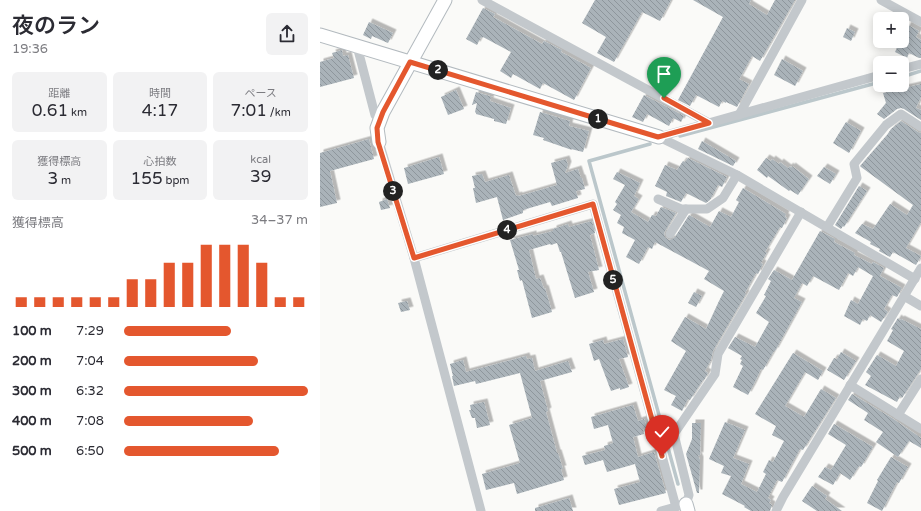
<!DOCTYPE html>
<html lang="ja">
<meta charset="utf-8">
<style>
:root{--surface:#fff;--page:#f2f2f3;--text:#2b2b33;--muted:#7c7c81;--accent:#e4572e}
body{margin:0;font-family:"Varela Round","Noto Sans JP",sans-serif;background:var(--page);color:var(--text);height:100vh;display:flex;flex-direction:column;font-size:15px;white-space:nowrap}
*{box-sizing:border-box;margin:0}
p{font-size:13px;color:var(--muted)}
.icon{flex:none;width:22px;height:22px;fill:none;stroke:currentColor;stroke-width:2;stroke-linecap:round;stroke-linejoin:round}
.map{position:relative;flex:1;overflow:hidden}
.drawer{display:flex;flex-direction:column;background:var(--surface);width:320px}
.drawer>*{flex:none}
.fabs{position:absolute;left:553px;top:12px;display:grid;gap:8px}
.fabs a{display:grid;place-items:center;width:36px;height:36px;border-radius:6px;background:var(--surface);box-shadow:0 2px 10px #0003;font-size:20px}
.pin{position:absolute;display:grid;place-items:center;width:34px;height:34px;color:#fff;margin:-41px -17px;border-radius:50% 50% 50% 0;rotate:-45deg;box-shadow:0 0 4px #0007}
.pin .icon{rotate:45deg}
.km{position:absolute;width:20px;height:20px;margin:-10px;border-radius:50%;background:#222;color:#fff;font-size:11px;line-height:20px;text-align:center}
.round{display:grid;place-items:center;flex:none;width:42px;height:42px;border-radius:6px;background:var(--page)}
.head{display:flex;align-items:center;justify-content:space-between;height:68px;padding:0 12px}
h1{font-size:22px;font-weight:600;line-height:30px}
.metrics{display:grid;grid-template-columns:repeat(3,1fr);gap:6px;height:68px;padding:4px 12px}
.metrics div{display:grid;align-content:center;border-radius:6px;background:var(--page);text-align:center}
.metrics b{font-size:17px;font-weight:600}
.metrics small{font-size:11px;font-weight:400}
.metrics p{font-size:11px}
.chart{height:112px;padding:8px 12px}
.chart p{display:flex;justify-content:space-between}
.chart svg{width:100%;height:72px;margin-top:4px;stroke:var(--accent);stroke-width:6}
ul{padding:0 12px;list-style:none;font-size:13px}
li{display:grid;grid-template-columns:64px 48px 1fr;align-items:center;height:30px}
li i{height:10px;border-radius:5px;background:var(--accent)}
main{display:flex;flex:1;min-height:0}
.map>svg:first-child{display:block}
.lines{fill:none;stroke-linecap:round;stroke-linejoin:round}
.stream{stroke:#bbc7cb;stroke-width:3.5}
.building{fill:url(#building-back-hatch);filter:url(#shadow)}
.secondary-casing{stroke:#b3babf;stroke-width:15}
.street{stroke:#c3c8cc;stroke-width:9}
.secondary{stroke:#fff;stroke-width:13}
.route-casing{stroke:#fff;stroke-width:8}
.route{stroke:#e4572e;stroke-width:5}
</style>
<main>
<section class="drawer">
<div class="head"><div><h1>夜のラン</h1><p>19:36</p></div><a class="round"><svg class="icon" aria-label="share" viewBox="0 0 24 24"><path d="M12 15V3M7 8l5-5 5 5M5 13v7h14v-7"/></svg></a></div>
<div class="metrics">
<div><p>距離</p><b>0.61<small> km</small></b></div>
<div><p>時間</p><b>4:17</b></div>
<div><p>ペース</p><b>7:01<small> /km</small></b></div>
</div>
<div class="metrics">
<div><p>獲得標高</p><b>3<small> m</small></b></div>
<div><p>心拍数</p><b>155<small> bpm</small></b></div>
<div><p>kcal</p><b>39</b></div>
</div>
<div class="chart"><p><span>獲得標高</span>34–37 m</p>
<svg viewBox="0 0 160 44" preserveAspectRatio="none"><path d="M5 44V38M15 44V38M25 44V38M35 44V38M45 44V38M55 44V38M65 44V27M75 44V27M85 44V17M95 44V17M105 44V6M115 44V6M125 44V6M135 44V17M145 44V38M155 44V38"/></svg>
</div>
<ul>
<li><b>100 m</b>7:29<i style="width:58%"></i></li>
<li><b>200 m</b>7:04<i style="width:73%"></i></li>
<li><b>300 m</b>6:32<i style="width:100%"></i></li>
<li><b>400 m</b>7:08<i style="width:70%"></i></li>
<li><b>500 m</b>6:50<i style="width:84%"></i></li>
</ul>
</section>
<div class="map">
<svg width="601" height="511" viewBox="0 0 601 511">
<defs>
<pattern id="building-back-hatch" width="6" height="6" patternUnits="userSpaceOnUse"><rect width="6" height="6" fill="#aab3b9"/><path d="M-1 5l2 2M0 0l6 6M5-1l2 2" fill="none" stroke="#8e969c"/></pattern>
<filter id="shadow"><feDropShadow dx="3.5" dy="-3.5" stdDeviation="0" flood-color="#0004"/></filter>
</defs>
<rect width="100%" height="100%" fill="#fafaf8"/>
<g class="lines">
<g class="stream">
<polyline points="582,77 601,71"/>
<polyline points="360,136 560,82"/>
<polyline points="330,144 269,161 358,484"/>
</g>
</g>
<g class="building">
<polygon points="275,0 351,0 340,21 322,12 294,62 277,53 286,37 262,23"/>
<polygon points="373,0 431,0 429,4 447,15 455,0 475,0 440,61 432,56 420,78 419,79 429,84 417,107 406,102 406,103 402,101 399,107 376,95 370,106 358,100 403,17"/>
<polygon points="163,8 175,14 173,17 222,44 224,41 242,50 241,52 271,68 254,100 223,83 220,89 193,74 191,78 180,71 191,52 163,37 162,38 161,37 157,45 146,39"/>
<polygon points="49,22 73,33 68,43 52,36 51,39 43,35"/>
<polygon points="588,25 599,31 596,37 601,40 601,58 599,58 589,53 587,58 575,52 580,41 582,41 582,37"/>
<polygon points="527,28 535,32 531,41 523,37"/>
<polygon points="22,50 23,56 28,55 34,78 0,87 0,62 14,58 12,53"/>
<polygon points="462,59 483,71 475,86 454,75"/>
<polygon points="601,84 601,97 596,108 601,110 601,120 584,109 581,108 577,109 564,119 557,114 566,103 563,93"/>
<polygon points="136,90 144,109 128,115 121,97"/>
<polygon points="156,92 173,97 171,97 170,101 191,108 186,124 174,121 174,119 156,114 156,113 155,112 157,103 152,105"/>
<polygon points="324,95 364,116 361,122 353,118 349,126 327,114 323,122 312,117"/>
<polygon points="220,112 250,121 249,126 269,131 263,152 251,149 252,150 223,140 224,138 213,135"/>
<polygon points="581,121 598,132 601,133 601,222 586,248 601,256 596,265 573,252 570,257 559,251 560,249 550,244 551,242 535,233 542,224 553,229 570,204 587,215 593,205 541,167 540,166 567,135 571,129"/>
<polygon points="526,122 541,131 529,153 513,143"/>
<polygon points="49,139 54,159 10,171 17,203 0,207 0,153"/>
<polygon points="382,141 416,161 413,166 378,149"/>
<polygon points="119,157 124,174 88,184 84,168"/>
<polygon points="368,158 407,177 402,187 398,185 390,200 386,203 366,193 361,202 346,196 347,192 335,186 345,165 357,170 363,161 365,162"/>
<polygon points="446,158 451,161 452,159 459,164 460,162 468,168 470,166 471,168 472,166 489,179 478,195 470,190 469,191 448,176 447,178 437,170"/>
<polygon points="246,159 248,165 245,173 258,169 261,178 262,178 265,189 256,191 258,198 232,206 230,202 203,210 203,213 183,220 177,197 156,203 153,188 155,188 152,176 162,174 165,182 189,175 196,196 198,195 199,196 237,185 231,163"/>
<polygon points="504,167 516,174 510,184 497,176"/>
<polygon points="297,172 320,183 314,196 319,199 311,212 328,222 332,215 336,216 341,207 356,213 344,233 345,237 349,240 352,239 355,237 369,215 390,227 399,211 411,217 419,202 416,200 423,188 466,214 465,217 467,218 462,228 460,227 445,252 447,252 441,263 443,264 438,274 436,273 425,293 426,294 393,351 391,360 385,371 388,373 384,380 383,380 370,400 368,399 362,411 351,405 356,396 344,390 366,351 351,341 365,317 386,329 399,301 404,291 384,279 389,271 335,242 332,249 328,247 319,264 306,257 315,240 302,233 304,227 297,223 301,215 293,210 297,204 295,202 305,185 293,179"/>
<polygon points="539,186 547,191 524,227 523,226 521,229 515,225"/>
<polygon points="67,199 70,208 61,210 59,202"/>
<polygon points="272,221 275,233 270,235 279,270 268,272 274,292 255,298 241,252 240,252 237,243 231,245 230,244 209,250 216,279 220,278 224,289 225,288 232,312 212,318 202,280 200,281 197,270 199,270 190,240 213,234 213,236 233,231 233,229 248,224 249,227"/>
<polygon points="500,231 515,239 514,242 535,253 534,255 552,264 553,262 564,268 560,276 582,288 577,297 572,295 564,309 568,312 561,322 550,315 547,321 543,319 540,325 524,316 531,300 538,304 553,276 538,267 533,276 528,273 519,290 493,276 487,286 482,283 474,298 482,302 455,351 454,351 443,370 441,369 433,386 428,395 413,387 423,366 420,364 422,360 420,359 422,356 408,348 415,337 435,347 449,322 436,313 446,296 444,295 451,281 448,279 454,270 472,280"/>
<polygon points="374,292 382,296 376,307 368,303"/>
<polygon points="87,301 90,310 81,312 78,303"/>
<polygon points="578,318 580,320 581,319 601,329 601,369 582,398 580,396 577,402 545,385 551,376 546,372 557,355 576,366 584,351 567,341 573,330 571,329"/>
<polygon points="303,339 308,357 299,359 309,387 300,390 300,388 291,391 279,359 274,361 269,344 283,340 284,344"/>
<polygon points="521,352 536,361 524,380 507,370 514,358 517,359"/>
<polygon points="473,353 503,371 498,380 485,372 465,406 484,417 501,389 516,398 483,450 480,449 462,482 457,480 448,498 451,500 449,503 452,505 450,511 431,511 424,507 425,506 402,494 411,476 401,473 404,466 389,459 405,422 425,430 413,458 429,464 421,484 437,492 446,474 443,472 449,460 453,462 464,441 452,435 456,426 435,414"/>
<polygon points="206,356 207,359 212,358 215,371 248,361 252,372 220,381 228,411 226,412 237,453 238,453 243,469 241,469 244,480 197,494 194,483 166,490 162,474 200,463 189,425 212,418 200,373 156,384 155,381 134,386 132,376 133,376 130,364 143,360 146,372"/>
<polygon points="532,394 572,418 601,438 601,448 589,441 578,457 556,442 563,432 544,420 548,413 528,400"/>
<polygon points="164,402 170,425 157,428 155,418 152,418 149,410 151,410 150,405"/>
<polygon points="313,405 318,421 324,419 327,428 323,429 324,434 313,437 318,457 334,452 346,493 299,505 294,489 320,482 315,464 287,472 283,460 265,465 262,456 285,450 284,446 293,443 288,425 274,429 271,417"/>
<polygon points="372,423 381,423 380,456 378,455 380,460 379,493 377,493 366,454 372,439"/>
<polygon points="514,424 553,447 541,467 539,466 530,480 520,473 513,485 498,477 505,467 511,470 526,445 508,434"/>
<polygon points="571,457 588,467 579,483 577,482 562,511 547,503 558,481 557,480"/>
<polygon points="492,486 507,496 505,499 522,511 497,511 482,501"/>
<polygon points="249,498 253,511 215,511 215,508"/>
</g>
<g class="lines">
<defs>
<g id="secondary">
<polyline points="0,35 339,137"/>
<polyline points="59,142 57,128 63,112 125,0"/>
<polyline points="366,504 368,511"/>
</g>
</defs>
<use href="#secondary" class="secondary-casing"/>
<g class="street">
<polyline points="162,0 389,123"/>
<polyline points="561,0 601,22"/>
<polyline points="37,46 55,115"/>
<polyline points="582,69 601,64"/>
<polyline points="419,115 482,0"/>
<polyline points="339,137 417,175 595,279"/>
<polyline points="339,137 560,75"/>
<polyline points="59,142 94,258 161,511"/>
<polyline points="338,199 361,209 387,209 403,198 417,175"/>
<polyline points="507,227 537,178 534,164 566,125 581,114 601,127"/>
<polyline points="350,234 366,209"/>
<polyline points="94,258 273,204 356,507"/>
<polyline points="584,296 601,306"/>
<polyline points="530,385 601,429"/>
<polyline points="578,415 601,379"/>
<polyline points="341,511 366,504 369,495 354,434 395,374 398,354 481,212"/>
<polyline points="456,511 463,497 601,268"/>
</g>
<use href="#secondary" class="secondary"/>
</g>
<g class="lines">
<defs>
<polyline id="route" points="342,456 273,204 94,258 58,142 57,128 63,112 90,62 338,137 389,123 344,98"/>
</defs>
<use href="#route" class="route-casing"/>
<use href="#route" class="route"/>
</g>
</svg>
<div class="fabs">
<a>+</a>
<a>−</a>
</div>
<div class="pin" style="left:344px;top:98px;background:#1e9e55"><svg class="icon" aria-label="arrive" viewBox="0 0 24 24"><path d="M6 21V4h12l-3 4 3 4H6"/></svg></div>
<div class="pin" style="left:342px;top:456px;background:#d93025"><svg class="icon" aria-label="check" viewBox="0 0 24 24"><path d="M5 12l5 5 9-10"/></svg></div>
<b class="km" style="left:278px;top:119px">1</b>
<b class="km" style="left:118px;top:70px">2</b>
<b class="km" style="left:73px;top:191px">3</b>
<b class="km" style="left:187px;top:230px">4</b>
<b class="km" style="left:293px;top:280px">5</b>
</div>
</main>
